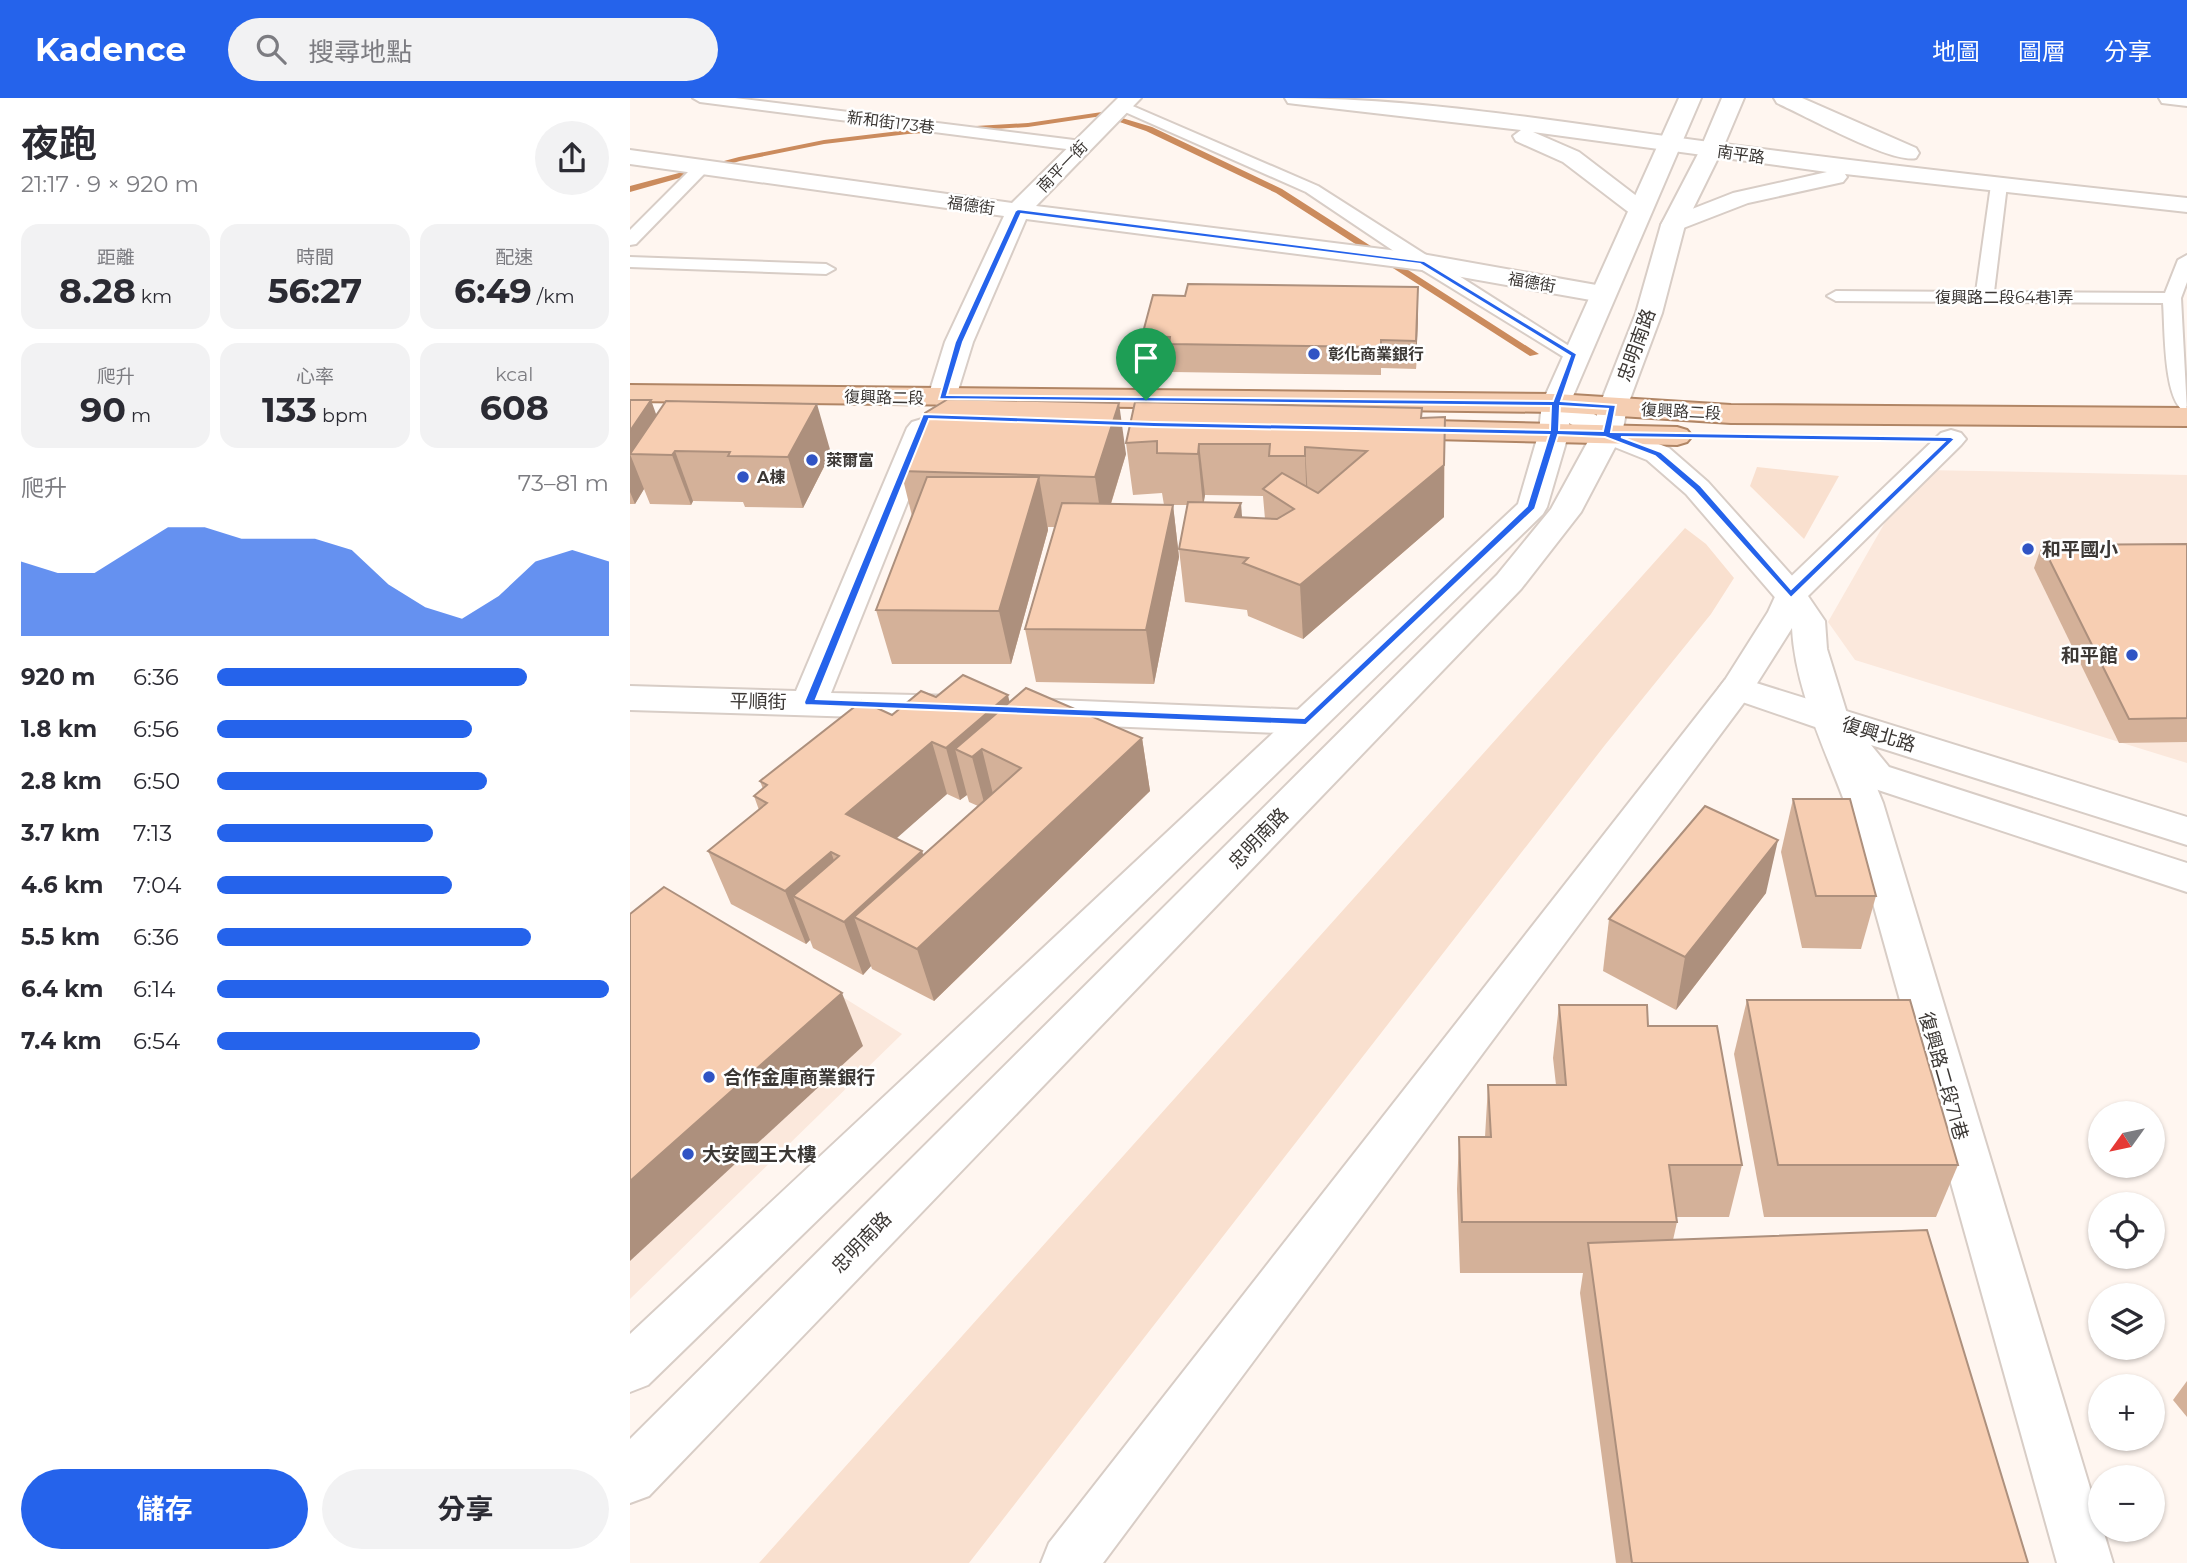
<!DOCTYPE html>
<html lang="zh-TW">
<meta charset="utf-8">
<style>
:root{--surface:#fff;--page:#f2f2f3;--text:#2b2b33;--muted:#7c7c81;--accent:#2563eb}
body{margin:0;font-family:Montserrat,"Noto Sans TC",sans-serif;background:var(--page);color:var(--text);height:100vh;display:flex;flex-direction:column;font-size:26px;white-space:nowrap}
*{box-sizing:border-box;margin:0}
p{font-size:23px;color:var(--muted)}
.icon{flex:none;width:38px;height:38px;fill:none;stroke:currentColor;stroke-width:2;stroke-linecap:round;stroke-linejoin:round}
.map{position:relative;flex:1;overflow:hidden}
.sheet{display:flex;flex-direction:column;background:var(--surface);width:630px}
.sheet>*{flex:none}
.needle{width:46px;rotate:237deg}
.buttons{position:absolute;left:1458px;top:1003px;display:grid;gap:14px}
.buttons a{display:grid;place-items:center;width:77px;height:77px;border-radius:50%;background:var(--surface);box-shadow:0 2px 5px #0004;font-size:35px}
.pin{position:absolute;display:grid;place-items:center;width:60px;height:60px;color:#fff;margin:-72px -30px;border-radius:50% 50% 50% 0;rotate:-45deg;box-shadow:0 0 7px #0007}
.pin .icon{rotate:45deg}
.round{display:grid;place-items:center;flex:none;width:74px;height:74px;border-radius:37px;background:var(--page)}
.head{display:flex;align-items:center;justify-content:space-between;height:119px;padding:0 21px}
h1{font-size:38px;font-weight:700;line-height:52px}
.figures{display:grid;grid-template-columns:repeat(3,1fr);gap:10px;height:119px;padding:7px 21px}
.figures div{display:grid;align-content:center;border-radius:18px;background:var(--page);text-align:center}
.figures b{font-size:35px;font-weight:700}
.figures small{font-size:19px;font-weight:400}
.figures p{font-size:19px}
.chart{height:196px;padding:14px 21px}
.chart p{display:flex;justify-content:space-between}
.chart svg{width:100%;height:126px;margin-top:7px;fill:var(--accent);opacity:.7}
.cta{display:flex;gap:14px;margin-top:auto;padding:14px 21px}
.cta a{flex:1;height:80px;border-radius:42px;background:var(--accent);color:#fff;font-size:28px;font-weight:700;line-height:80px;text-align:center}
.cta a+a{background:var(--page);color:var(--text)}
ul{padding:0 21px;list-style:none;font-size:23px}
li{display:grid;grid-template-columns:112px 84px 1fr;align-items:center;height:52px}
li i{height:18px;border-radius:9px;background:var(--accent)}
header{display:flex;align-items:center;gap:42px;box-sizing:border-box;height:98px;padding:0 35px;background:var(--accent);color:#fff}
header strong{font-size:33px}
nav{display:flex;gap:38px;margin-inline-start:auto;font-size:24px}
.search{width:490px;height:63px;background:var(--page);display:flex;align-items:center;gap:18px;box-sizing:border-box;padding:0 24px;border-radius:38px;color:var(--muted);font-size:26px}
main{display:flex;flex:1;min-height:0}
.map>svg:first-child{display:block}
.built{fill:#fbe8dc}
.green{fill:#f9e0cf}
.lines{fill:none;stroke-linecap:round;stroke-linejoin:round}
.stream{fill:#cb8b5d;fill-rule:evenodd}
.service-casing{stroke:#d8cdc6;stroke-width:4}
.minor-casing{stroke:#d8cdc6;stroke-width:4}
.tertiary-casing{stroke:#d8cdc6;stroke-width:4}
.secondary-casing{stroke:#d8cdc6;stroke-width:4}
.primary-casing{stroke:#b08565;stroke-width:4}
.service{fill:#fff;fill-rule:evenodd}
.minor{fill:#fff;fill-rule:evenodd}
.tertiary{fill:#fff;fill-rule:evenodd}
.secondary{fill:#fff;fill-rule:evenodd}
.primary{fill:#f5ceb2;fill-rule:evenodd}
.wall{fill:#d4b199;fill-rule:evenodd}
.shaded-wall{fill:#ad907d}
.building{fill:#f7ceb2;stroke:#ad907d;stroke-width:2}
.route{fill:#2563eb;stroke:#fff;stroke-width:2;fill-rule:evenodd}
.poi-dot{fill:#3054c4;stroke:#fff;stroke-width:2.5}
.labels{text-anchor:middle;stroke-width:5;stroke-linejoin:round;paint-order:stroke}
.far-street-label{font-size:16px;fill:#3c3835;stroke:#fff}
.far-poi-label{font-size:16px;font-weight:bold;fill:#3c3835;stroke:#fff;text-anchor:start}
.street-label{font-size:19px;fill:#3c3835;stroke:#fff}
.poi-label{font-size:19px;font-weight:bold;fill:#3c3835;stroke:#fff;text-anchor:start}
</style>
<header>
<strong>Kadence</strong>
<div class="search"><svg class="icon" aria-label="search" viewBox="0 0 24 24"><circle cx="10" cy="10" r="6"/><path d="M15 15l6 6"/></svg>搜尋地點</div>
<nav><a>地圖</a><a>圖層</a><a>分享</a></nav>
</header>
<main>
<section class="sheet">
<div class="head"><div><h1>夜跑</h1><p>21:17 · 9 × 920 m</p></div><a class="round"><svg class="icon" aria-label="share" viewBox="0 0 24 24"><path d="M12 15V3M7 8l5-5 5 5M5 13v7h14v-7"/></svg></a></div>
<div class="figures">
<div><p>距離</p><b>8.28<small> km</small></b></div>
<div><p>時間</p><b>56:27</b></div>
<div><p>配速</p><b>6:49<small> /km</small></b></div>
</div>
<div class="figures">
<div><p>爬升</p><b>90<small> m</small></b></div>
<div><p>心率</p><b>133<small> bpm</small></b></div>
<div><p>kcal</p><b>608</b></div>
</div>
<div class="chart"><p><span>爬升</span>73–81 m</p>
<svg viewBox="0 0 160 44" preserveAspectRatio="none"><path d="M0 44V18L10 22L20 22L30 14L40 6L50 6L60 10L70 10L80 10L90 14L100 26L110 34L120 38L130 30L140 18L150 14L160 18V44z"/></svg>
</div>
<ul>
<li><b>920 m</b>6:36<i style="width:79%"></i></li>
<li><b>1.8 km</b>6:56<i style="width:65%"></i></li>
<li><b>2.8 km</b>6:50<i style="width:69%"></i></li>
<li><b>3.7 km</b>7:13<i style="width:55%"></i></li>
<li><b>4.6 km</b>7:04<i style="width:60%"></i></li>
<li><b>5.5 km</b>6:36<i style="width:80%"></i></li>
<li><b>6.4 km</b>6:14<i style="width:100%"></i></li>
<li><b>7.4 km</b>6:54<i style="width:67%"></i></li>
</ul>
<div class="cta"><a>儲存</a><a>分享</a></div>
</section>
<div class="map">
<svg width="1557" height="1465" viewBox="0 0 1557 1465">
<rect width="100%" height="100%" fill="#fff6f0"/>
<g class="built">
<polygon points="1294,372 1557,377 1557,665 1225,562 1198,524 1281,379"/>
<polygon points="78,815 272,936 0,1201 0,872"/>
</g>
<g class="green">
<polygon points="1127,369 1209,378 1174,441 1120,388"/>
<polygon points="1055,430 1076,446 1104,480 1081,516 975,647 339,1465 129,1465"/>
</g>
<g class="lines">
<polygon class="stream" points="472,14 522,29 652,91 909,256 900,258 646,95 516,33 472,18 398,29 278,36 194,46 110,63 0,94 0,88 109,59 194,42 278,32 398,25"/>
<defs>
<g id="service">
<polygon points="63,0 105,0 452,43 460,48 452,53 70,4"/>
<polygon points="491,3 688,88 953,257 944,263 937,261 786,168 676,94 486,10 484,7"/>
<polygon points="72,64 78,66 80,69 78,72 6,146 0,147 0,132 66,66"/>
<path d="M1369,82L1377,87L1364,194L1535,195L1548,162L1557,157V184L1551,200L1557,314C1533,308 1535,228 1533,205L1206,203L1197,198L1206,193L1346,194L1361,87Z"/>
<polygon points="0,159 196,166 205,171 196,176 0,169"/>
</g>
<g id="minor">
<polygon points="488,0 511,0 406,108 792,156 972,188 981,190 985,196 981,202 972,204 792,172 396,121 343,244 326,299 322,305 312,308 302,305 298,299 315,244 374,118 0,66 0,52 382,105"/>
<polygon points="1529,0 1557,0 1557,8 1532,5"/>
<polygon points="292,321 302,324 307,330 201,595 327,598 340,602 345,610 340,618 327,622 0,612 0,588 166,593 277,330 282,324"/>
<path d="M1321,332L1331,335L1336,341L1331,347L1178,498L1195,523L1197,551L1219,622L1253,705L1470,1423V1432H1473L1483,1465H1427L1215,705C1194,649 1165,590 1162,530L1119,598L473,1465H411L419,1445L1095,582L1138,514L1149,490L1311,335Z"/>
<polygon points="401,601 676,612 689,616 694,624 689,632 676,636 401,625 388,621 383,613 388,605"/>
</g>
<g id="tertiary">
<path d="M655,0C795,0 934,25 1072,43C1233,65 1395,83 1557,100V114L1215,76L1217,79L1213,84L1118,105L1043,134L1034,132L1031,127L1034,122L1103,95L1197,74L903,34L949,54L1017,106L1021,111L1017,116L1009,118L1001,116L933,64L886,43L883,38L891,32L666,6L658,5Z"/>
<path d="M1144,0H1172L1286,50L1289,55L1286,60C1262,66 1174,17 1147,5Z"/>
<polygon points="926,296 936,299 987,330 1039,350 1078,384 1173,490 1178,497 1173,504 1161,507 1149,504 1056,396 1017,362 967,342 916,311 912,305 916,299"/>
<polygon points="1107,579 1557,719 1557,747 1241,647 1259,669 1557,765 1557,794 1233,687 1188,630 1095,598 1089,590 1095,582"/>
</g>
<g id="secondary">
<polygon points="1049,0 1071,0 940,305 939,334 917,409 913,416 18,1287 0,1294 0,1236 888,406 909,334 912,305"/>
<polygon points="1092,0 1114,0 1092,52 1055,127 1032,215 997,309 992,336 951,414 891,491 19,1398 0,1405 0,1341 867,477 921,411 962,336 969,309 1006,215 1031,127 1070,52"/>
</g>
<g id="primary">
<polygon points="0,287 926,296 1101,307 1557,310 1557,328 1101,325 926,314 0,303"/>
<polygon points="761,322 1047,329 1057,332 1062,338 1057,344 1047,347 761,340 751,337 746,331 751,325"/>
</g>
</defs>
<use href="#service" class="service-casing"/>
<use href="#minor" class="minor-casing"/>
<use href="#tertiary" class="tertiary-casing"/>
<use href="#secondary" class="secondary-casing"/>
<use href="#primary" class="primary-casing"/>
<use href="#service" class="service"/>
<use href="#minor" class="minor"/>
<use href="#tertiary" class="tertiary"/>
<use href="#secondary" class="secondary"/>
<use href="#primary" class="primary"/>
</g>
<g class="wall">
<polygon points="788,217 786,271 751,270 751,277 542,274 541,267 515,266 512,238"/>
<polygon points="0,302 26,317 201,355 173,410 115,409 113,404 63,403 61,407 20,406 14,391 5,406 0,406"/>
<path d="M815,319L814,419L673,541L618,518L617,512L555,504L549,451L557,407H543L549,459L524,586L406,584L395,531L425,429H418V432L381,566H262L246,512L282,418L271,373L496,356L481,406L534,407L532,395L503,397L496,345L792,320ZM575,397L633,398L635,421L612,420L574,404Z"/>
<polygon points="1557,446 1557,644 1489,645 1404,470 1412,447"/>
<path d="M306,599L380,604L512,640L520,693L304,903L242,871L241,868L233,877L183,850L180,842L176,846L101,806L78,753L129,712L124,698L133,691L130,683L262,617ZM317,696L330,702L337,697L339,704L348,708L293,757L292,753L266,740Z"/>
<polygon points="1163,701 1246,798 1231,851 1172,850 1151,754"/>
<polygon points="1136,795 1046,912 973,873 979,821"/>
<polygon points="1117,902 1328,1067 1306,1119 1134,1119 1104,956"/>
<polygon points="929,907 1018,928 1112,1067 1099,1119 1046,1119 1047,1124 1043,1142 1398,1465 986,1465 950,1195 953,1175 830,1175 827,1091 829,1039 855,1039 858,987 926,987 923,960"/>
<polygon points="1557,1283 1557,1319 1543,1302"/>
</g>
<g class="shaded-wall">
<polygon points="788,189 788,217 786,271 786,243"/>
<polygon points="21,302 39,352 0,356 14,391 5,406 0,394 0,333"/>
<polygon points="489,305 496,356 473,431 465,379"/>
<polygon points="187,306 201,355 173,410 158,359"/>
<polygon points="569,346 575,397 573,407 568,356"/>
<polygon points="675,349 678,401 677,410 675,358"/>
<polygon points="45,353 63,403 61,407 42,357"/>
<polygon points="814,367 814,419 673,541 670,487"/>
<polygon points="409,379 418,432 381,566 369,513"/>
<polygon points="611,405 615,457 605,419"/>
<polygon points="543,407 549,459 524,586 516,532"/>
<polygon points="378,597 390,650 352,651 365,704 356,712 342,659 325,651 337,697 330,702 316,650"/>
<polygon points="512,640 520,693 304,903 287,851"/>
<polygon points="302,644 317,696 234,769 216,716"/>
<polygon points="1148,742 1136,795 1046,912 1055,859"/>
<polygon points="292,753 308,806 224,819 241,868 233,877 214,824"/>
<polygon points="201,754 220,807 163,798 180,842 176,846 155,793"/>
<polygon points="212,895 233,948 0,1163 0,1083"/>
</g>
<g class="building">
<polygon points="558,186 788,189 786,243 751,242 751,249 539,246 540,239 512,238 523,197 555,198"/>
<polygon points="318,301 489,305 465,379 271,373 295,315"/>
<polygon points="0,302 21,302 0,333"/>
<polygon points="36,303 187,306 158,359 98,358 100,354 45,353 42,357 0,356"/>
<polygon points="505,304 792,310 791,320 815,319 814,367 670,487 613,465 618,460 549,451 558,404 611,405 605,419 647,421 664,411 633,391 652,375 688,395 737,353 675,349 675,358 639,358 640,346 569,346 568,356 527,355 527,343 496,345"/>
<polygon points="297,379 409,379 369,513 246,512"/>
<polygon points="432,405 543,407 516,532 395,531"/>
<polygon points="1557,446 1557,620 1499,621 1412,447"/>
<polygon points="333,577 378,597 316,650 302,644 216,716 292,753 214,824 163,798 209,758 201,754 155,793 78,753 137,705 124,698 137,687 130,683 232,603 262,617 291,593 306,599"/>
<polygon points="396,590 512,640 287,851 224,819 391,670 352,651 342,659 325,651"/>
<polygon points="1163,701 1220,701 1246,798 1186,798"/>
<polygon points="1075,708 1148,742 1055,859 979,821"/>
<polygon points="34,789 212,895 0,1083 0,816"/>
<polygon points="1117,902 1280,902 1328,1067 1148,1067"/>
<polygon points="929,907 1017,907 1018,928 1087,928 1112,1067 1039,1067 1047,1124 832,1124 829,1039 861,1039 858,987 936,987"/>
<polygon points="1297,1132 1398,1465 1002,1465 958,1145"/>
</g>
<path class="route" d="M388,111L794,163L947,256L931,303L986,307L981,334L1321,339L1325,341L1161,500L1064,392L1025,358L975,339L928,337L905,411L676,627L175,607L174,604L293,316L524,324L920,332L921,308L309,301L325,244L385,113ZM391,116L790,166L940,258L923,303L317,297L333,244ZM930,308L978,311L973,333L929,332ZM299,321L524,329L919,337L897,408L674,620L186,601ZM991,339L1314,344L1161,491L1071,388L1031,354Z"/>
<g class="poi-dot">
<circle cx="684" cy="256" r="7"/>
<circle cx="182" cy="362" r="7"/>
<circle cx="113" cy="379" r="7"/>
<circle cx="1398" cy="451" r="7"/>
<circle cx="1502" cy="557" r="7"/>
<circle cx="79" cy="979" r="7"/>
<circle cx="58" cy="1056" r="7"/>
</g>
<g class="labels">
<g class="far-street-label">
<text transform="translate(261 24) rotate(7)" y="6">新和街173巷</text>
<text transform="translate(1111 56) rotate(8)" y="6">南平路</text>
<text transform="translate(432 68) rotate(-46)" y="6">南平一街</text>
<text transform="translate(341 107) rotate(8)" y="6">福德街</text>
<text transform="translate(902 184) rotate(10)" y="6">福德街</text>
<text x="1374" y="205">復興路二段64巷1弄</text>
<text transform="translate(254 299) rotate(1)" y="6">復興路二段</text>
<text transform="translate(1051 313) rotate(3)" y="6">復興路二段</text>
</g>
<g class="far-poi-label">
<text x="698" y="262">彰化商業銀行</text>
<text x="196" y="368">萊爾富</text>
<text x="127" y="385">A棟</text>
</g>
<g class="street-label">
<text transform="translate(1006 247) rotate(-70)" y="7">忠明南路</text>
<text transform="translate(128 603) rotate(1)" y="7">平順街</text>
<text transform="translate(1249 636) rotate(17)" y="7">復興北路</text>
<text transform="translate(628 740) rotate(-46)" y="7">忠明南路</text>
<text transform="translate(1314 978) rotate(74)" y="7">復興路二段71巷</text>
<text transform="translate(231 1144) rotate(-46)" y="7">忠明南路</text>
</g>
<g class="poi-label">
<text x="1412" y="458">和平國小</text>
<text x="1488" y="564" text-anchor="end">和平館</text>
<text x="93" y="986">合作金庫商業銀行</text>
<text x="72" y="1063">大安國王大樓</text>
</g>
</g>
</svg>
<div class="buttons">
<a><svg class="needle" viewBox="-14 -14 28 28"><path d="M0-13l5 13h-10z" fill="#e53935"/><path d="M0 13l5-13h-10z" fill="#7c7c81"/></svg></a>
<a><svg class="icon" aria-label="locate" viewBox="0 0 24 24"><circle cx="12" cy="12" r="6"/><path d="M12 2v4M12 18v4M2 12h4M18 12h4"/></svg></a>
<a><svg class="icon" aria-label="layers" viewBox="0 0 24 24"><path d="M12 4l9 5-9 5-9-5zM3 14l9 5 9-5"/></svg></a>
<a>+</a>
<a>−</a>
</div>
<div class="pin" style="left:516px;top:302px;background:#1e9e55"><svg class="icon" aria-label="arrive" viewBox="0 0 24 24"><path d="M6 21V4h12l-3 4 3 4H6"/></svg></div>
</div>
</main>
